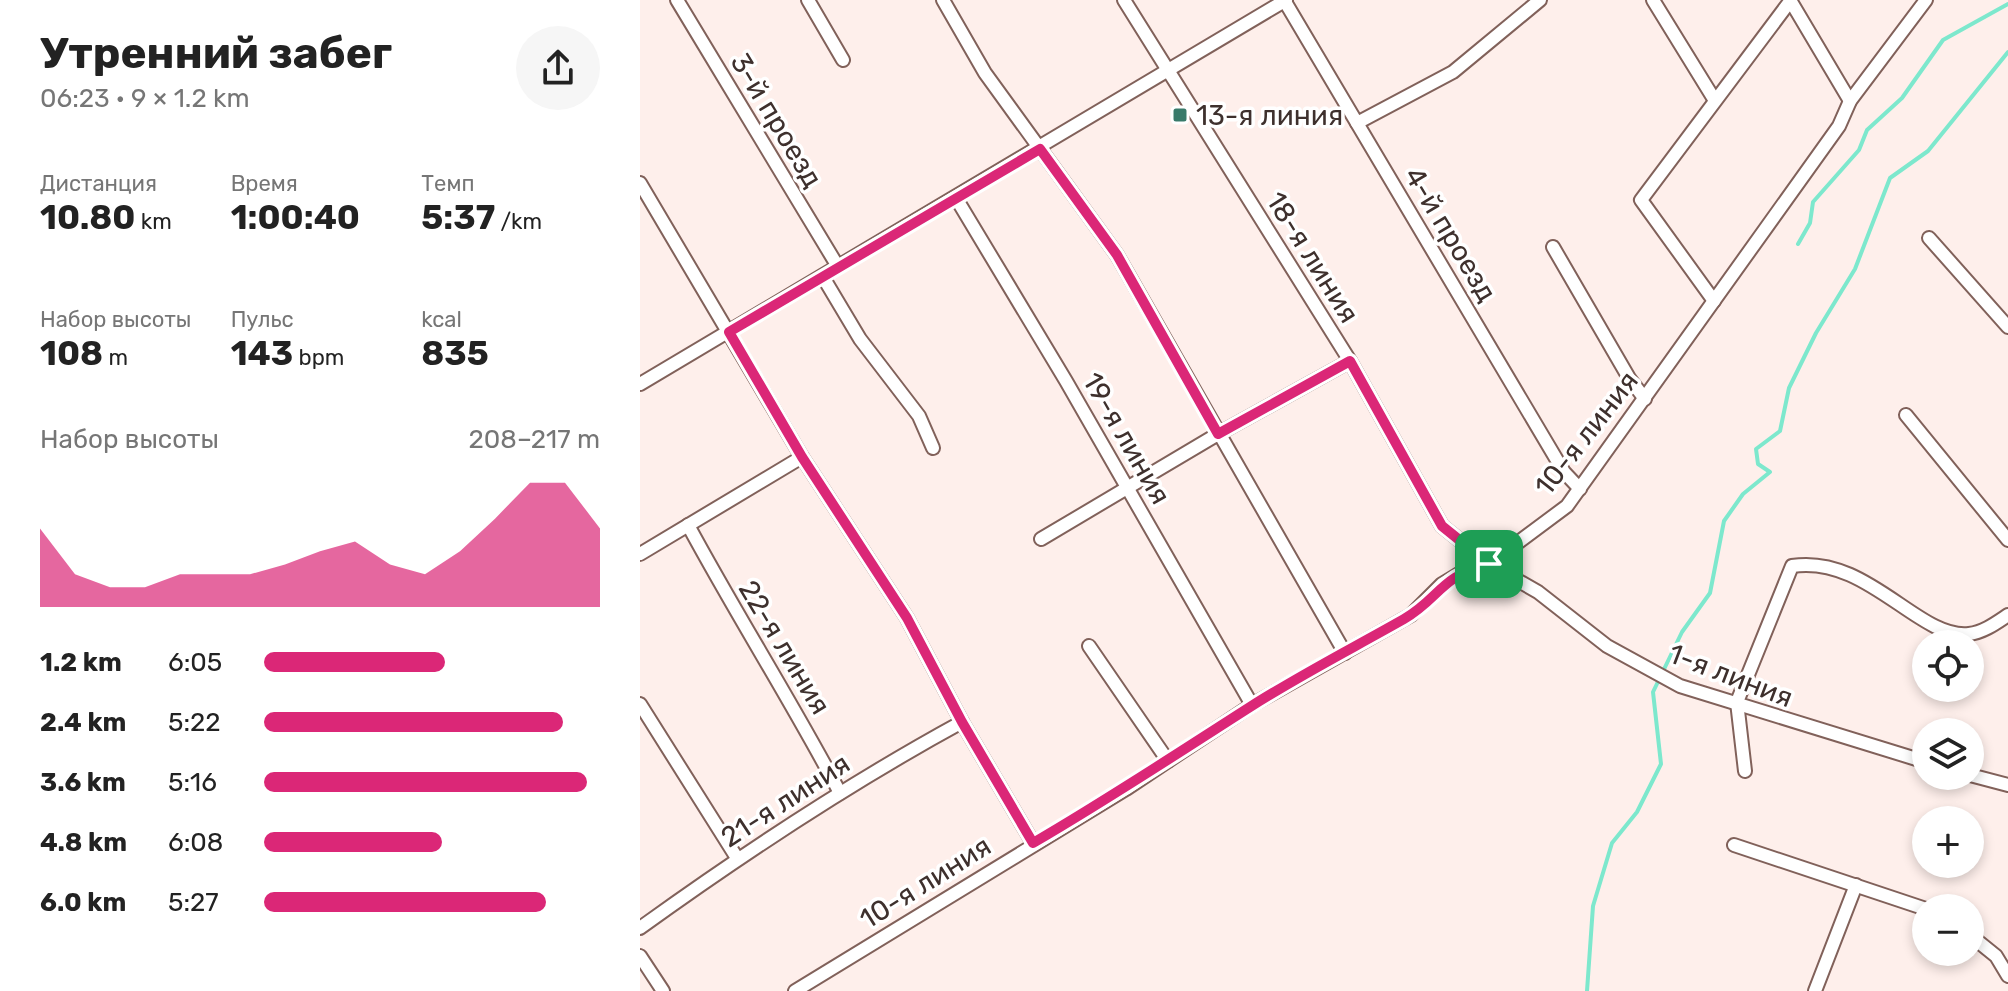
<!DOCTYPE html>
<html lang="ru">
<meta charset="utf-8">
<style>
:root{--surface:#fff;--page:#f6f6f6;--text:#222;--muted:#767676;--accent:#db2777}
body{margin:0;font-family:Rubik,sans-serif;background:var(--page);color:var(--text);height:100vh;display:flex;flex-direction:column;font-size:30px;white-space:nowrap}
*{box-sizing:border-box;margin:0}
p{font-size:26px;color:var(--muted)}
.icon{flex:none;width:44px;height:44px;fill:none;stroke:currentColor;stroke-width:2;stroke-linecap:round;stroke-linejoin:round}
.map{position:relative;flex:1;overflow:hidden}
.drawer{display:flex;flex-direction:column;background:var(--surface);width:640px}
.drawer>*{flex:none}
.buttons{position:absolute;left:1272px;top:630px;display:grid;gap:16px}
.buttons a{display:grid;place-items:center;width:72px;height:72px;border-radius:50%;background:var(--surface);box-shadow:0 4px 12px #0003;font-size:40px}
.pin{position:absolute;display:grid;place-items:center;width:68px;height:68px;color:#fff;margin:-34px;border-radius:16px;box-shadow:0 4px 12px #0006}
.round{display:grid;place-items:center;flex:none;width:84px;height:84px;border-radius:42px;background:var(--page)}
.headline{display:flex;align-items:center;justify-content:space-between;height:136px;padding:0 40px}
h1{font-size:44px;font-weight:700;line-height:60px}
.stats{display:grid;grid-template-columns:repeat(3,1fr);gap:12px;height:136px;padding:8px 40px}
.stats div{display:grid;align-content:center}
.stats b{font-size:34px;font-weight:700}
.stats small{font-size:22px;font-weight:400}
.stats p{font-size:22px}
.chart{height:224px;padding:16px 40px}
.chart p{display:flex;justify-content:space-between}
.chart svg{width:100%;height:144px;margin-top:8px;fill:var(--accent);opacity:.7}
ul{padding:0 40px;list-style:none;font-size:26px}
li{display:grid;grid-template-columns:128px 96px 1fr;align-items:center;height:60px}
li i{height:20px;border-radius:10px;background:var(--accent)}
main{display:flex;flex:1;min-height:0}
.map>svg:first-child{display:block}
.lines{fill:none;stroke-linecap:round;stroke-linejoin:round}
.stream{stroke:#7de8cd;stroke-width:4}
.minor-casing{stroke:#81615a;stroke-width:16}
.minor{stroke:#fff;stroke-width:12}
.route-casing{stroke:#fff;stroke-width:16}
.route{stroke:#db2777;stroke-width:10}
.poi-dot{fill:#387a6a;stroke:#fff;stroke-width:3}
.labels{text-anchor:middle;stroke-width:7;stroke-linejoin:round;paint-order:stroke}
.poi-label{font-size:28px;fill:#3e302d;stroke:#fff;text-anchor:start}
.street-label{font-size:28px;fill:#3e302d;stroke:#fff}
</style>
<main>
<section class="drawer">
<div class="headline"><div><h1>Утренний забег</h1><p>06:23 · 9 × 1.2 km</p></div><a class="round"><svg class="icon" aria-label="share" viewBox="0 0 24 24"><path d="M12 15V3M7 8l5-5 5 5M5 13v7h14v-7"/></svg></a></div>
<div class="stats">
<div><p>Дистанция</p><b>10.80<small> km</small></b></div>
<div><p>Время</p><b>1:00:40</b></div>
<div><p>Темп</p><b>5:37<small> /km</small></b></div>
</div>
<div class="stats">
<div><p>Набор высоты</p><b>108<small> m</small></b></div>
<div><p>Пульс</p><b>143<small> bpm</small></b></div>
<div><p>kcal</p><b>835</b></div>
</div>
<div class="chart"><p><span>Набор высоты</span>208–217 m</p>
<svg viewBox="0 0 160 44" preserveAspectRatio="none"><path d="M0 44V20L10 34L20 38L30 38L40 34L50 34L60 34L70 31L80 27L90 24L100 31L110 34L120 27L130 17L140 6L150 6L160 20V44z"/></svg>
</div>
<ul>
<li><b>1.2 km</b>6:05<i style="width:54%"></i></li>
<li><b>2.4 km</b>5:22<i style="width:89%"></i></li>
<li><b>3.6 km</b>5:16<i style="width:96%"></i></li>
<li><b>4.8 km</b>6:08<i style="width:53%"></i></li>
<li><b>6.0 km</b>5:27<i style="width:84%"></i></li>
</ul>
</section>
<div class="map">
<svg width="1368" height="991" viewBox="0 0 1368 991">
<rect width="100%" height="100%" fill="#feefeb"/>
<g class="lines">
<g class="stream">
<polyline points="1158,244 1170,223 1173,202 1219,150 1227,130 1262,98 1303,40 1368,4"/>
<polyline points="947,991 953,906 972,843 997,812 1021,764 1013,692 1042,632 1070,593 1084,521 1103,494 1130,472 1118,464 1116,449 1140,431 1149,388 1176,333 1215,269 1250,178 1288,151 1368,52"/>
</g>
<defs>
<g id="minor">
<polyline points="37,0 197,265"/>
<polyline points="168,0 203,60"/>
<polyline points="303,0 345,73 477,255 705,653"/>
<polyline points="484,0 710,361 802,526 849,564 898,592 967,646 1040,686 1286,762"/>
<polyline points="644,0 924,472 940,489"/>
<polyline points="1013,0 1074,99"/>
<polyline points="1150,0 1210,101"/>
<polyline points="717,123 813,72 900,0"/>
<polyline points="0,183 162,457 267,618 322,722 393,843"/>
<polyline points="316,198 426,381 612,705"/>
<polyline points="1289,238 1368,327"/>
<polyline points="913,247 989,378 1005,399"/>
<polyline points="183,277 220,339 279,416 293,448"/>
<polyline points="1074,301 1001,200 1151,0"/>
<polyline points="0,384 646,0"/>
<polyline points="1266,415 1368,540"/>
<path d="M48,525C97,616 152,702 200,793"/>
<polyline points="401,539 578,434 710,361"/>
<polyline points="0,554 162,457"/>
<polyline points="449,646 528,761"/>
<polyline points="0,704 97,858"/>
<path d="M1105,771L1097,702L1152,566C1227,554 1279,640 1329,634C1344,632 1356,623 1368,615"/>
<polyline points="1330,775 1368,785"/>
<polyline points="1094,845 1286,909"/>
<path d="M0,928C104,853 210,783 322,722"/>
<polyline points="1330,935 1356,956 1368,976"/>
<polyline points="0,956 23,991"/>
<polyline points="155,991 486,789 612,705 771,615 802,584 827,569 849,564 927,506 1199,126 1210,101 1286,0"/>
<polyline points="1175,991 1216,885"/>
</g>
</defs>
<use href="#minor" class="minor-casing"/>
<use href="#minor" class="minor"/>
</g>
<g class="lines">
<defs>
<path id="route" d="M400,149L477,255L578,434L710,361L802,526L849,564C800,576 800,598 764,619C713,648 660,675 610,707C538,753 467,800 393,843L322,722L267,618L162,457L89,332Z"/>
</defs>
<use href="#route" class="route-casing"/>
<use href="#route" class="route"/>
</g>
<rect class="poi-dot" x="532" y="107" width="16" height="16" rx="4"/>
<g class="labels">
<g class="poi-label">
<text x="556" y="125">13-я линия</text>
</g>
<g class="street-label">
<text transform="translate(137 120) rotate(59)" y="10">3-й проезд</text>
<text transform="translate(811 234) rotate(59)" y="10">4-й проезд</text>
<text transform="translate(673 257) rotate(58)" y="10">18-я линия</text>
<text transform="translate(946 433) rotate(-52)" y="10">10-я линия</text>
<text transform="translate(487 438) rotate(60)" y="10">19-я линия</text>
<text transform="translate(145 647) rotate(59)" y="10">22-я линия</text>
<text transform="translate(1091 675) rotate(21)" y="10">1-я линия</text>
<text transform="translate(145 800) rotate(-33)" y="10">21-я линия</text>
<text transform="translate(285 882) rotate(-32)" y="10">10-я линия</text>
</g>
</g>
</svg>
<div class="buttons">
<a><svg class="icon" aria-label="locate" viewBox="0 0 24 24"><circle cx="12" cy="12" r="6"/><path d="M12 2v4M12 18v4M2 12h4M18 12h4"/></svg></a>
<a><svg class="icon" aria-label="layers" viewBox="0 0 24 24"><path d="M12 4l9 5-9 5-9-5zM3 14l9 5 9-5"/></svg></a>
<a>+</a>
<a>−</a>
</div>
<div class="pin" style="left:849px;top:564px;background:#1e9e55"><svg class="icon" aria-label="arrive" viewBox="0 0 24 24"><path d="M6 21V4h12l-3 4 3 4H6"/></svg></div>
</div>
</main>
